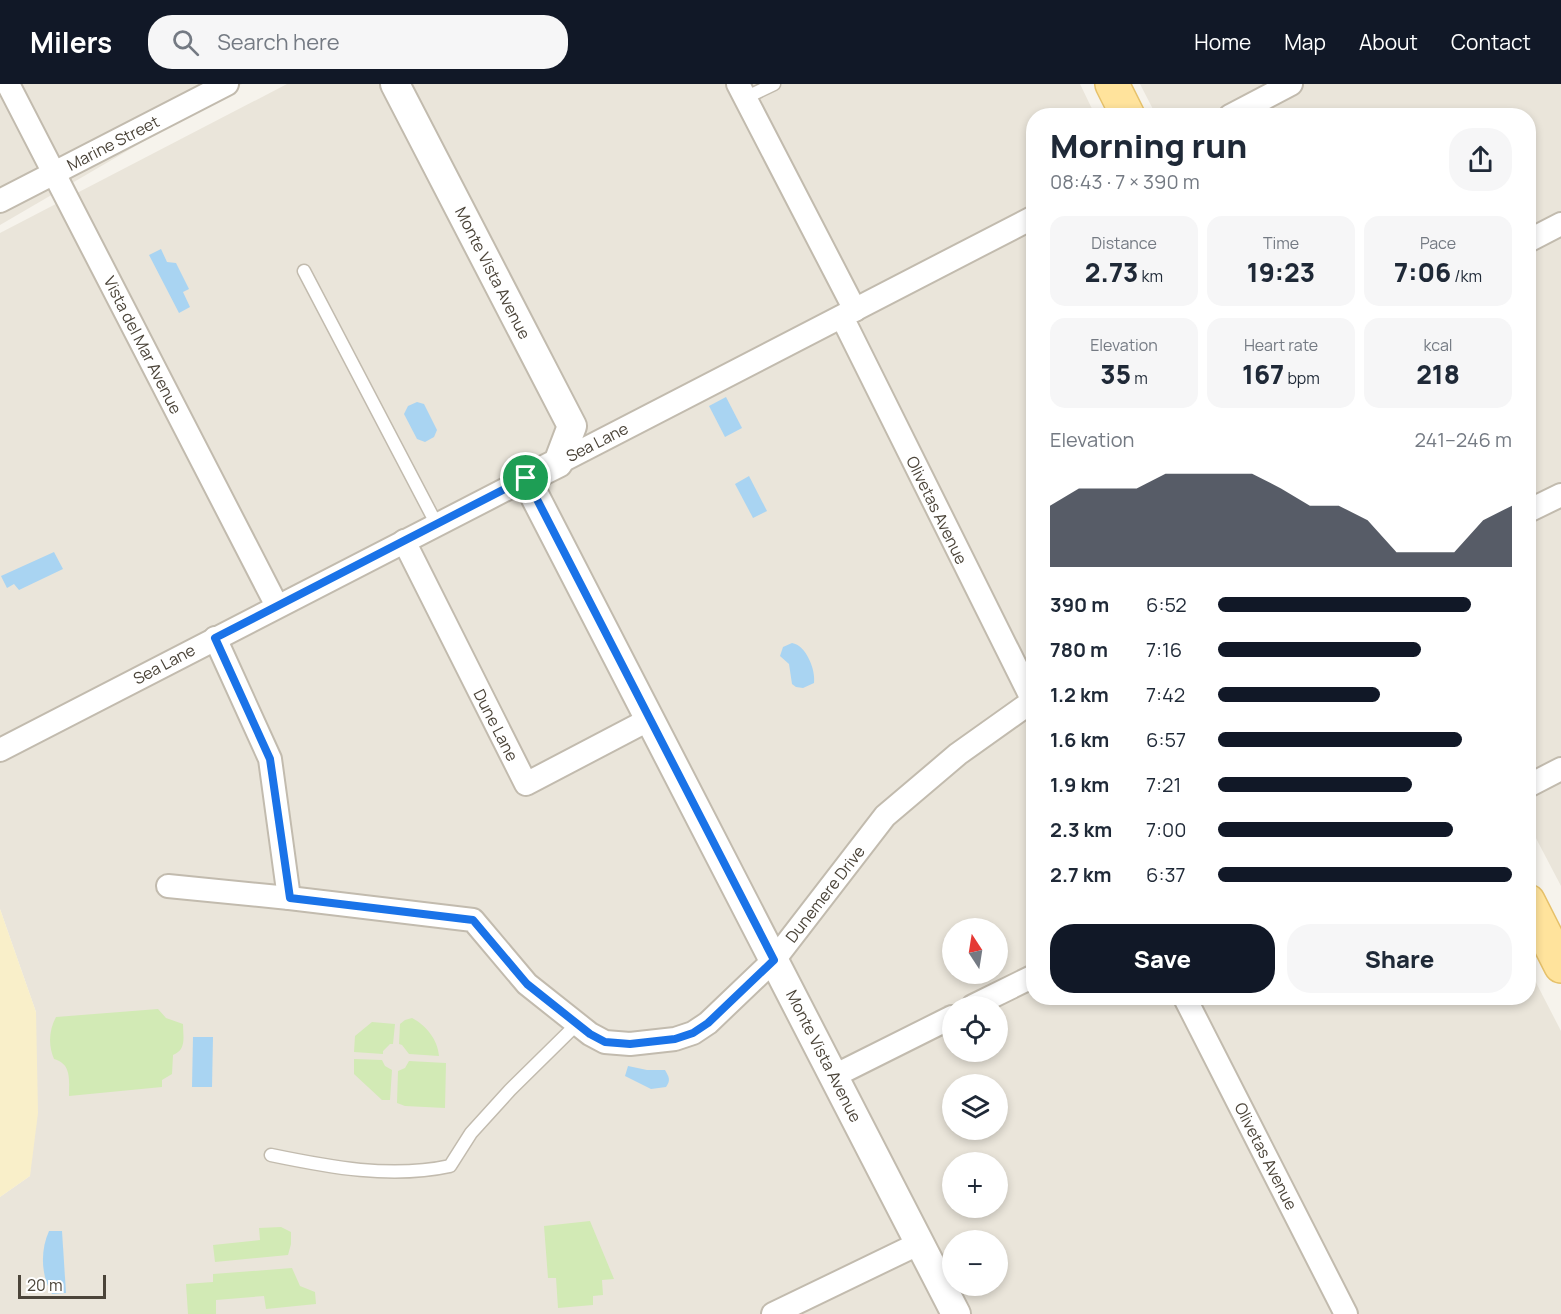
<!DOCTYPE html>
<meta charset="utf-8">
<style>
:root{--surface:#fff;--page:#f6f6f7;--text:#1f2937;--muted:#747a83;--accent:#111827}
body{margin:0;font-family:Manrope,sans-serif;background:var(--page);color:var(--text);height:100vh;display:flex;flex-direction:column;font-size:22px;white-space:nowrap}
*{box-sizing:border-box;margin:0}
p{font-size:20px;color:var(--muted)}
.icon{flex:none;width:33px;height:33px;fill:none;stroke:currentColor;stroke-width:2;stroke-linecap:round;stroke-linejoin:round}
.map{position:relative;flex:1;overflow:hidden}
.panel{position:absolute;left:1026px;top:24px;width:510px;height:897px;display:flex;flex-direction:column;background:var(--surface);border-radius:24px;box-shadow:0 3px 9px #0003}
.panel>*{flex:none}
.needle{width:39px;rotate:348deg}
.fabs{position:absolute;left:942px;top:834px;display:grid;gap:12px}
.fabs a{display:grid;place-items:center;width:66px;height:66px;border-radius:50%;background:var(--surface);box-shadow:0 3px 9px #0003;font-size:30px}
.scale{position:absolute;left:18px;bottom:15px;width:88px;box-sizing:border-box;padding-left:6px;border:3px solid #4b4439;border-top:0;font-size:16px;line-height:21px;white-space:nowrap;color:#4b4439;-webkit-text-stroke:4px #fff;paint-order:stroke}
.pin{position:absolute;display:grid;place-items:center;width:51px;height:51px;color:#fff;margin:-26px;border:3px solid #fff;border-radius:50%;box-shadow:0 2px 6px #0007}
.round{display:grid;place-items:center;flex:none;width:63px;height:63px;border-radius:24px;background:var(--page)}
.overview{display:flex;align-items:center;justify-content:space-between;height:102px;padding:0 24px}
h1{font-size:33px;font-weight:800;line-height:45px}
.metrics{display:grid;grid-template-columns:repeat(3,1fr);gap:9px;height:102px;padding:6px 24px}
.metrics div{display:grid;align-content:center;border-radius:15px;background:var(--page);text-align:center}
.metrics b{font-size:26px;font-weight:800}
.metrics small{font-size:16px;font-weight:400}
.metrics p{font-size:16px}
.chart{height:168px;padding:12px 24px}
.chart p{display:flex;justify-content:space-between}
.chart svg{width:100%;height:108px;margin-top:6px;fill:var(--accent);opacity:.7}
.button{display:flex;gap:12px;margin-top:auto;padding:12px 24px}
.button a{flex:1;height:69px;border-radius:24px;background:var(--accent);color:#fff;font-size:24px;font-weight:800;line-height:69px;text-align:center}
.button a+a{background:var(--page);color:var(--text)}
ul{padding:0 24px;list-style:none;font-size:20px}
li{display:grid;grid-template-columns:96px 72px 1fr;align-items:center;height:45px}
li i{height:15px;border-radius:8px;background:var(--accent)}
header{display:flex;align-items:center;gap:36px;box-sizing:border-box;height:84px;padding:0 30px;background:var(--accent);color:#fff}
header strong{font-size:28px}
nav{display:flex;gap:33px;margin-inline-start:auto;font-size:21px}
.search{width:420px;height:54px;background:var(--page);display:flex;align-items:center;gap:15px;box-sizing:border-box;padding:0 21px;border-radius:24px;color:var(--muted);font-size:22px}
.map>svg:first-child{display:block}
.residential{fill:#eae5da;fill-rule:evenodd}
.green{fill:#d2eab5}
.sand{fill:#f9efc9}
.water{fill:#a9d4f2}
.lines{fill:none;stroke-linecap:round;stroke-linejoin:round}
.service-casing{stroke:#c2bbae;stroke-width:15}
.minor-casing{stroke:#c2bbae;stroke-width:26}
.tertiary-casing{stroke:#c2bbae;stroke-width:32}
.primary-casing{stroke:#e6c16a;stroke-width:36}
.service{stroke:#fff;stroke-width:12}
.minor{stroke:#fff;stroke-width:22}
.tertiary{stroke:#fff;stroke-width:28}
.primary{stroke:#ffe39c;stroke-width:33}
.route-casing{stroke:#fff;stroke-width:12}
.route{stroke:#1a73e8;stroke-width:8}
.labels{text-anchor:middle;stroke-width:4.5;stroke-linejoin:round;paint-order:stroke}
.street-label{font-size:16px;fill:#4b4439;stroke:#fff}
</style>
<header>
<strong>Milers</strong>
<div class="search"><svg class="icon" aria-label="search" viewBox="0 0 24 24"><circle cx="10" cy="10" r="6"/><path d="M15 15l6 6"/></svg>Search here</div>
<nav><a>Home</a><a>Map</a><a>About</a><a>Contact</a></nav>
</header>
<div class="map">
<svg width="1561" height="1230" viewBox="0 0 1561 1230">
<rect width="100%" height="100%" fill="#f6f3ec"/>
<g class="residential">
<polygon points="0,0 242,0 0,141"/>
<path d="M287,0H1080L1095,31L1034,32V914H1528L1529,885L1561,947V1230H0V1113L30,1092L36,928L0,825V149ZM952,844H998V890H952ZM952,922H998V968H952ZM952,1000H998V1046H952ZM952,1078H998V1124H952ZM952,1156H998V1202H952Z"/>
<polygon points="1140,0 1561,0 1561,802 1528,739 1528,32 1156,31"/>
</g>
<g class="green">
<path d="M158,925L166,934L183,940C183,952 187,966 173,971L172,990L162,996V1003L69,1012C69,996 72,980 54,975C48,961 49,946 56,933Z"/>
<path d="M412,934C426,941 438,956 439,972L409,970L402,961L399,960L400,940L405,936Z"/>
<polygon points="372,938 395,940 393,960 390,960 383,967 383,970 354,968 355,952"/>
<polygon points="354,975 382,976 385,982 392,986 390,1016 382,1016 354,990"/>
<polygon points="409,977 446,979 445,1024 405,1022 397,1019 398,987 405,984"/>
<polygon points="590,1137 614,1195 602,1196 603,1211 593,1212 593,1221 558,1224 556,1194 548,1194 544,1142"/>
<polygon points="281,1143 291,1148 291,1160 288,1171 215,1178 213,1161 260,1156 259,1144"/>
<polygon points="292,1184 300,1202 315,1208 316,1220 266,1225 264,1212 216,1216 216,1230 188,1230 186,1200 213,1198 213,1190"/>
</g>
<polygon class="sand" points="0,825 36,928 38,1029 30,1092 0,1113"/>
<g class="water">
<polygon points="161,165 167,178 176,179 189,205 183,208 190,223 179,229 149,171"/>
<polygon points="726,313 742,344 725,353 709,322"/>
<polygon points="417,318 424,320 437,346 434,353 425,358 417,355 404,330 408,322"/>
<polygon points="749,392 767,427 753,434 735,400"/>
<polygon points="54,468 63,485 19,506 14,500 7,504 1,492"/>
<path d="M792,559C806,561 816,586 814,599L803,604L796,603L792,600L789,580L780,572L783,563Z"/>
<polygon points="193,953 213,953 212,1003 192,1003"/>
<path d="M628,982L647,986H665C669,993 671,996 666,1003L651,1005L625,992Z"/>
<path d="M49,1147H62L66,1209L52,1210C41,1192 40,1167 49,1147Z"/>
</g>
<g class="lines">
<defs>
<g id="service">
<polyline points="745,14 774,0"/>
<polyline points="304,187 437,441"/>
<path d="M271,1071C329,1083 391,1095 450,1082L471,1049L510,1006L577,940"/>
</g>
<g id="minor">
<polyline points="8,0 277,522"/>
<polyline points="738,0 855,226"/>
<polyline points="1230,32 1291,0"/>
<polyline points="0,117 227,0"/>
<polyline points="1528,157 1561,140"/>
<polyline points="842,233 1034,619"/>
<polyline points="558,379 1034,133"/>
<polyline points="1528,427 1561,411"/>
<polyline points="404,457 526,700 650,635"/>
<polyline points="215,554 270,675 289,814"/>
<polyline points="0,666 526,395"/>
<polyline points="1528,702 1561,685"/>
<polyline points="168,802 289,814 473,836 527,900 590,950 605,958 630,960 675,955 693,949 708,939 774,876 885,732 958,670 1034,616"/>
<polyline points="1185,914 1346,1230"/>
<polyline points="973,922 1034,892"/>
<polyline points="834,992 952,933"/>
<polyline points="773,1230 920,1159"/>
</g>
<polyline id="tertiary" points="395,0 572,342 558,379 526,395 956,1230"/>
<g id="primary">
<polyline points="1112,0 1128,32"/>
<polyline points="1528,817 1561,882"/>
</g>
</defs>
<use href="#service" class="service-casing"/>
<use href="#minor" class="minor-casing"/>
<use href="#tertiary" class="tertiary-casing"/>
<use href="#primary" class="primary-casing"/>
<use href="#service" class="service"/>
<use href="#minor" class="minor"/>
<use href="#tertiary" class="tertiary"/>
<use href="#primary" class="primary"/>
</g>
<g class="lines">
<defs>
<polygon id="route" points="526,394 774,876 708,939 693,949 675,955 630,960 605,958 590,950 527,900 473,836 290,814 270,675 215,554"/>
</defs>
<use href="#route" class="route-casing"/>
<use href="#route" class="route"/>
</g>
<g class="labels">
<g class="street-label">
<text transform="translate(113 59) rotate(-27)" y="6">Marine Street</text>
<text transform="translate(493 189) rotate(63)" y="6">Monte Vista Avenue</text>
<text transform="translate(143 261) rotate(63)" y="6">Vista del Mar Avenue</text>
<text transform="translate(597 358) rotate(-27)" y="6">Sea Lane</text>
<text transform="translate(937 426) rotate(64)" y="6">Olivetas Avenue</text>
<text transform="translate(164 580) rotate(-28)" y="6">Sea Lane</text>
<text transform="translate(496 641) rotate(63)" y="6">Dune Lane</text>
<text transform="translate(825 810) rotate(-52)" y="6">Dunemere Drive</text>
<text transform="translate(824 972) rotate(63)" y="6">Monte Vista Avenue</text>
<text transform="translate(1266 1072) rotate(63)" y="6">Olivetas Avenue</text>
</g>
</g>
</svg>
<div class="fabs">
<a><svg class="needle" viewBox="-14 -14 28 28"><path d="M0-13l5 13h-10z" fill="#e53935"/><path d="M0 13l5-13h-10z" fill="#747a83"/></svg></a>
<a><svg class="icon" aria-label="locate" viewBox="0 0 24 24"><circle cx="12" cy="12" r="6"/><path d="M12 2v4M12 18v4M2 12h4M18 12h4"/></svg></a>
<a><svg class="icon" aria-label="layers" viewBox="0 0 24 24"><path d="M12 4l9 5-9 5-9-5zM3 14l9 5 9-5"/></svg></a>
<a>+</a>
<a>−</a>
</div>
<div class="scale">20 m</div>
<div class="pin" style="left:526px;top:394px;background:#1e9e55"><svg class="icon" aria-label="arrive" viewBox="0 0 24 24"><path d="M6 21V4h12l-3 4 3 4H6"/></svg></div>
<section class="panel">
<div class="overview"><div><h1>Morning run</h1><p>08:43 · 7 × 390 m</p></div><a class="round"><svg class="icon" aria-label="share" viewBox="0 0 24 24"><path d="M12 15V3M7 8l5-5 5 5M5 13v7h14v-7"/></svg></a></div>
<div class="metrics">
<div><p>Distance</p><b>2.73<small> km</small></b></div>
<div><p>Time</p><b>19:23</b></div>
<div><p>Pace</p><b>7:06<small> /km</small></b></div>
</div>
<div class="metrics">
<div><p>Elevation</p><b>35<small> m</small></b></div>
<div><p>Heart rate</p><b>167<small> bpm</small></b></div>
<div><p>kcal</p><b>218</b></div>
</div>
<div class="chart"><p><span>Elevation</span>241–246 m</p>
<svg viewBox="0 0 160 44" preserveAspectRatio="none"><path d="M0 44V19L10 12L20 12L30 12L40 6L50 6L60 6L70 6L80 12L90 19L100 19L110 25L120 38L130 38L140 38L150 25L160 19V44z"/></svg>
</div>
<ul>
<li><b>390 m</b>6:52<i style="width:86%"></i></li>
<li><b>780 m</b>7:16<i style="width:69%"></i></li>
<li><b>1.2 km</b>7:42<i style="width:55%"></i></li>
<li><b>1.6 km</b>6:57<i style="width:83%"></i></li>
<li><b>1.9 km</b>7:21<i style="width:66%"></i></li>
<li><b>2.3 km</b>7:00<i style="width:80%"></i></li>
<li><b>2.7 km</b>6:37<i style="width:100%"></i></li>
</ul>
<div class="button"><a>Save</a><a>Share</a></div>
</section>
</div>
